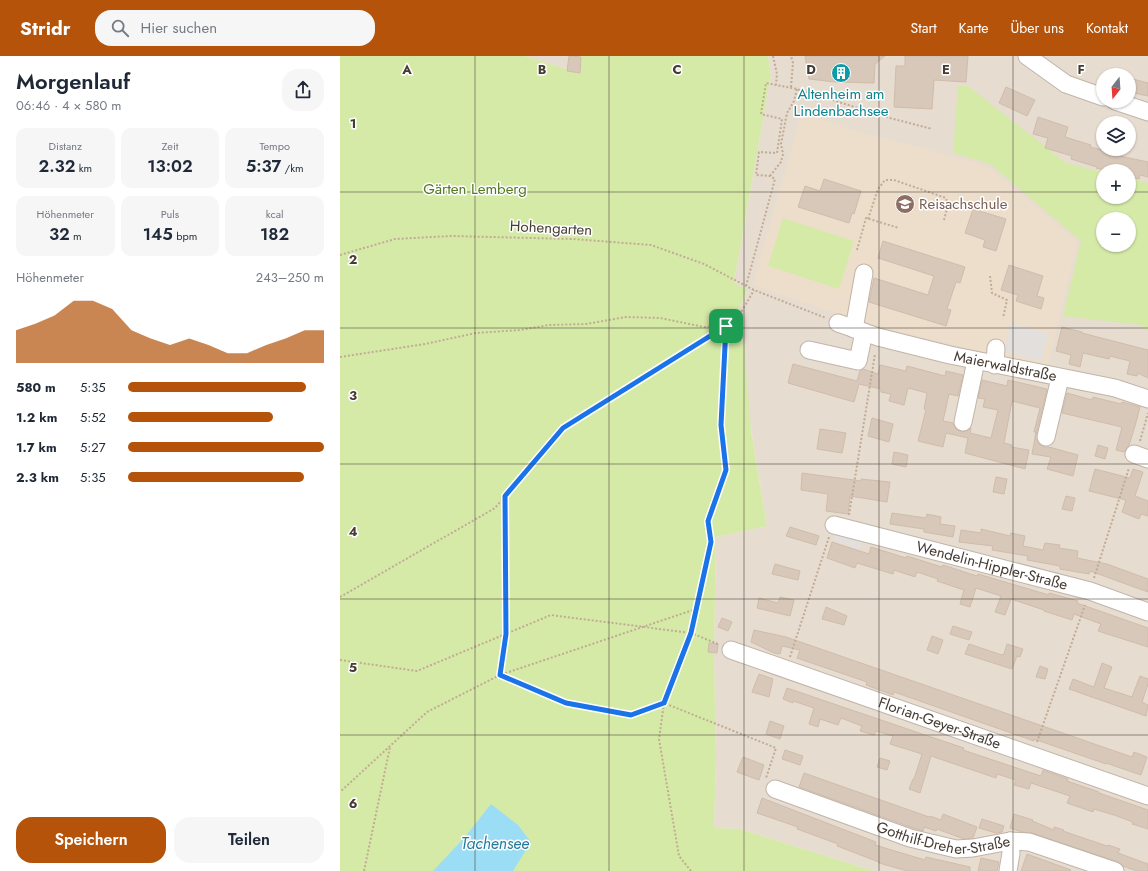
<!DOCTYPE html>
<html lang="de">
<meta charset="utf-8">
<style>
:root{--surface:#fff;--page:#f6f6f7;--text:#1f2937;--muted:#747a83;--accent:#b45309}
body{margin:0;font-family:Jost,sans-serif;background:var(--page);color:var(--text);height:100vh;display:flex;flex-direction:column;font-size:15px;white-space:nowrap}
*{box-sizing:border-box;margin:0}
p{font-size:13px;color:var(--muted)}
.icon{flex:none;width:22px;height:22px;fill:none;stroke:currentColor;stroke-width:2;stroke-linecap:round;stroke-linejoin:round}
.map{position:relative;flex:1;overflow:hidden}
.drawer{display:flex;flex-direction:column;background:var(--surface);width:340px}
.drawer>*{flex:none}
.needle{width:26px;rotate:197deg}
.buttons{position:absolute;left:756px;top:12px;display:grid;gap:8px}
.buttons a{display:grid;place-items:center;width:40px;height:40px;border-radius:50%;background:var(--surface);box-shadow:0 1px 3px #0004;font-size:20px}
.pin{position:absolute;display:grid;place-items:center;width:34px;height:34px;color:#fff;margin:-17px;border-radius:8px;box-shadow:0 2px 6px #0006}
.round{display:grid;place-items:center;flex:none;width:42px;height:42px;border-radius:16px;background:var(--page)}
.overview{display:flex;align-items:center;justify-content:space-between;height:68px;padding:0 16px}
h1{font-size:22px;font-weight:600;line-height:30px}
.stats{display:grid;grid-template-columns:repeat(3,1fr);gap:6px;height:68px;padding:4px 16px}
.stats div{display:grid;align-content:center;border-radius:10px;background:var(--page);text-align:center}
.stats b{font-size:17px;font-weight:600}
.stats small{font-size:11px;font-weight:400}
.stats p{font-size:11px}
.chart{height:112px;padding:8px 16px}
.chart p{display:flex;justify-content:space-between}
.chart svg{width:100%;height:72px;margin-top:4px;fill:var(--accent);opacity:.7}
.cta{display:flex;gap:8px;margin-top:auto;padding:8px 16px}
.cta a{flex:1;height:46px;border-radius:16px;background:var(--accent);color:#fff;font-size:16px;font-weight:600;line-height:46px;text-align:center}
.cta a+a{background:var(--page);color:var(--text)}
ul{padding:0 16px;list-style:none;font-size:13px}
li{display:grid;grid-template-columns:64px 48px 1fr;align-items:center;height:30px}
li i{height:10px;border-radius:5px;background:var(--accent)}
header{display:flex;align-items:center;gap:24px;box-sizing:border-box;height:56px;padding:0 20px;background:var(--accent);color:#fff}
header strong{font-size:19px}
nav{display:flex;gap:22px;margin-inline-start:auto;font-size:14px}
.search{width:280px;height:36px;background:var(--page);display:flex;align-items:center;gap:10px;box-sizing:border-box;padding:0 14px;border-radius:16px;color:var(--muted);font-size:15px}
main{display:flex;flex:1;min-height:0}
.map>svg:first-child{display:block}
.residential{fill:#e7dcd0;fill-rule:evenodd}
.education{fill:#eddecb}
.green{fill:#d6eaa8;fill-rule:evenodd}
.parking{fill:#e3dfdc}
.water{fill:#9addf4}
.building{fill:#d8c8ba;stroke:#d0bcaa}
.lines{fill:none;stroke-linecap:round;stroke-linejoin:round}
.minor-casing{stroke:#c1b4a8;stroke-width:19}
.path{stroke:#c1ab95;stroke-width:2;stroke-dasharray:2 2;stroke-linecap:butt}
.minor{stroke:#fff;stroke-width:17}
.route-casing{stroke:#fff;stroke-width:8}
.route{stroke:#1a73e8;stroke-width:5}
.grid{fill:none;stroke:#453b33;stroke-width:1;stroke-opacity:0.55}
.labels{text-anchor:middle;stroke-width:3;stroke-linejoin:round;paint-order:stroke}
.culture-label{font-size:15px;fill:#0d838f;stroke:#fff}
.park-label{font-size:15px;fill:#517923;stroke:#fff}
.education-label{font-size:15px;fill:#785e54;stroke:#fff;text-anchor:start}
.street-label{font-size:15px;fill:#453b33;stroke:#fff}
.water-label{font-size:16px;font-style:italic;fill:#237c9d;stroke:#fff}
.grid-label{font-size:13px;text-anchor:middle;font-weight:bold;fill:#453b33;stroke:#fff;stroke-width:3;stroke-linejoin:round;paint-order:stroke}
</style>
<header>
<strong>Stridr</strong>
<div class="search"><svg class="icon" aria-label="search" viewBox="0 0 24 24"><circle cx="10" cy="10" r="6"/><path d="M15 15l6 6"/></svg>Hier suchen</div>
<nav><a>Start</a><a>Karte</a><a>Über uns</a><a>Kontakt</a></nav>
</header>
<main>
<section class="drawer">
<div class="overview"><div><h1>Morgenlauf</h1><p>06:46 · 4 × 580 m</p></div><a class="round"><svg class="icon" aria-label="share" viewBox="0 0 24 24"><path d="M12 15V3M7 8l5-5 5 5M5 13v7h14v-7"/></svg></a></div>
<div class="stats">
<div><p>Distanz</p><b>2.32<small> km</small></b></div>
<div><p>Zeit</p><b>13:02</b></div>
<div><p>Tempo</p><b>5:37<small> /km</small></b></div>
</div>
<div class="stats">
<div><p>Höhenmeter</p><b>32<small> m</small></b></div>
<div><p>Puls</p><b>145<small> bpm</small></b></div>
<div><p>kcal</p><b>182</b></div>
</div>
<div class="chart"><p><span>Höhenmeter</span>243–250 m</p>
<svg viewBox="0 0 160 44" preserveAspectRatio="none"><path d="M0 44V24L10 20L20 15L30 6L40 6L50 11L60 24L70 29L80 33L90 29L100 33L110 38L120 38L130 33L140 29L150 24L160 24V44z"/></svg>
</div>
<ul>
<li><b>580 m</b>5:35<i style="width:91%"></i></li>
<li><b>1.2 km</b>5:52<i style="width:74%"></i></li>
<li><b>1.7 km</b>5:27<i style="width:100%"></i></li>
<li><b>2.3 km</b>5:35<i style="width:90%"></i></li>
</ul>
<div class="cta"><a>Speichern</a><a>Teilen</a></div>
</section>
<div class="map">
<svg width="808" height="815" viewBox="0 0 808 815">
<rect width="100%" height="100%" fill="#f3ebe3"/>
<g class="residential">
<polygon points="185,0 242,0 239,17"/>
<path d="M428,0H808V815H534L400,773L374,772L376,703L374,600L376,481L427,470L393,263L408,235L394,227L431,18ZM763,19H789V45H763ZM763,67H789V93H763ZM763,115H789V141H763ZM763,163H789V189H763Z"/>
</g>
<polygon class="education" points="461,59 649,111 738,186 707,311 560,276 480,252 413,228"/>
<g class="green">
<polygon points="0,0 185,0 239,17 242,0 428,0 431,18 394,227 408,234 393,264 397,284 404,284 411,374 427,470 376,481 374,600 376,703 374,772 400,773 534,815 0,815"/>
<path d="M618,30H628L726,107L763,116V141H789V122L808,127V275L801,269L723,260L741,185L650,108L613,97ZM763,163H789V189H763Z"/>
<polygon points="443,162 514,185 499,233 428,210"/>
</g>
<g class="parking">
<polygon points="671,267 709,278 701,305 663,295"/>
<polygon points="496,476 522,485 519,494 493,485"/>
</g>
<polygon class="water" points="151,748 178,769 191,786 173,815 93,815 125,781"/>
<g class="building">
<polygon points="229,0 241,1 240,17 227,15"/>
<polygon points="465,0 545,0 535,8 534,27 495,26 469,23"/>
<polygon points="565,0 628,0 626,26 594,24 592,53 554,51 556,10 565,10"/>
<polygon points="789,22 808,27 808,40 789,36"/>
<polygon points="666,31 695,44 687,60 659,47"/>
<polygon points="698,61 728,71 725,81 751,89 750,91 775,97 775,99 808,106 808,121 800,119 799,123 789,121 789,115 769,115 756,112 757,111 731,103 732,100 705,92 708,82 693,78"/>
<polygon points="484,123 521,135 514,158 512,157 509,167 458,151 465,130 480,135"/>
<polygon points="633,153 666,163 656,195 643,191 645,184 625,177"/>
<polygon points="543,185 625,211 620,227 616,226 607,253 611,254 606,270 529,246 534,222 588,239 594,220 538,202"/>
<polygon points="669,209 703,220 697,240 704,242 701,253 676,245 678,239 661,234"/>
<polygon points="722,271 742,276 742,277 808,294 808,322 798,317 797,320 787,318 790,305 770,300 769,303 743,297 740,311 729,308 731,299 716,295"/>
<polygon points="453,308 517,325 520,315 523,313 538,318 540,309 566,315 567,310 605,320 606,315 623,319 618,340 609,338 603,365 613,367 616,373 621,376 626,375 631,372 630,377 651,382 658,354 643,351 645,343 638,342 642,324 667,330 668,324 707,333 696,379 696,383 699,388 703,391 709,391 738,399 733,420 707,413 711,401 692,398 696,376 694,376 700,352 672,345 664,387 672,389 671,391 689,394 685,413 625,397 628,382 606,377 603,391 578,385 586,354 584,353 587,337 568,332 564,349 549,345 551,338 541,336 541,333 519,328 514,346 448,327"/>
<polygon points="727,337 752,344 753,341 781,348 782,346 800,351 795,370 789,389 784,396 776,394 782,371 722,357"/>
<polygon points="532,362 553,368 549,386 528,380"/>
<polygon points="480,373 506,377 502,397 477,393"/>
<polygon points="758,389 768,392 765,403 755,400"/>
<polygon points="554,396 568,399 566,411 552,408"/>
<polygon points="755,413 790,422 793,413 803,416 795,440 808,445 808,460 801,458 799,463 782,456 786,444 749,435"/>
<polygon points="462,417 521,425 521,423 550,426 547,446 510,440 508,458 486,455 488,438 461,434"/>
<polygon points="656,421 667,423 664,438 653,436"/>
<polygon points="726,440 735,442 732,455 722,453"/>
<polygon points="552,457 586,462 587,458 601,461 600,468 615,470 613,481 584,476 584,473 550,468"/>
<polygon points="450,471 479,480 476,489 446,480"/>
<polygon points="641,473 670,480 671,477 685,480 683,490 703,494 705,487 720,489 719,492 738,495 737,502 767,508 808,523 808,536 750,515 749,518 720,513 720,510 687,504 688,500 652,494 653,490 619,486 621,474 641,477"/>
<polygon points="492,486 529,498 531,491 566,502 567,500 602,511 603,509 637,520 638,518 709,539 709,537 738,545 737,547 808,572 808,591 758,575 761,568 734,558 732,564 704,555 704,554 671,543 665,559 655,556 661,540 636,532 630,551 620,548 624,534 597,525 598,523 577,516 575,521 554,514 553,518 517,507 515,512 487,502"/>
<polygon points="435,508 460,515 458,524 432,518"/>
<polygon points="440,541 454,544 450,560 417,552 419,542 438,547"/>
<polygon points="486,551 507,560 504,569 482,563"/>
<polygon points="382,562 392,566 388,575 378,571"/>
<polygon points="613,570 632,576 629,584 610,578"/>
<polygon points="414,574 446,581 792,701 794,696 807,701 801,719 766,707 766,708 694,683 694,685 554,636 553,639 526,629 527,626 457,602 460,594 442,590 440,598 434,597 411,586"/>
<polygon points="592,580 603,584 598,598 587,594"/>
<polygon points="369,587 378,588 377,597 368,596"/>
<polygon points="629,588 662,599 664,598 667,588 683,593 680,601 677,600 672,613 625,598"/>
<polygon points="762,607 772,611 764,632 792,641 800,620 808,623 808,628 802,646 808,649 806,660 729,633 733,623 754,631"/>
<polygon points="700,610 708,613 705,623 696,621"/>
<polygon points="419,618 433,623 429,641 412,636"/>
<polygon points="447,632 588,680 624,692 623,694 701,720 703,714 728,723 727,725 759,736 759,737 808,754 808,773 792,768 793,766 774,759 754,753 753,756 727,747 730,740 691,727 689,733 674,729 676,724 657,718 656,722 591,700 580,737 569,733 573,723 574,723 582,698 550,688 553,680 536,675 534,679 520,675 522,670 501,662 498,669 480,663 478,671 469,668 474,652 453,645 453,647 443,643"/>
<polygon points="430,665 444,670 440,683 426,678"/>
<polygon points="445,694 463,700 460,709 442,703"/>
<polygon points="403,701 424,709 419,724 397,716"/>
<polygon points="540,702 550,705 547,714 537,711"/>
<polygon points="464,717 589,761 590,760 601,764 603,758 637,771 633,782 624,783 597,773 596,775 584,771 583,775 573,772 459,731"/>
<polygon points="422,742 536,786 535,789 585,804 586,801 630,811 630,815 567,815 539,807 539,806 497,790 498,788 457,773 458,771 417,757"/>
<polygon points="674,758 693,764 692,765 714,774 714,771 724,774 723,775 767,790 768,789 780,793 778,797 808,808 808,815 798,815 791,813 783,810 778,806 692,777 682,776 670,772"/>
<polygon points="642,763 664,770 662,776 656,777 639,772"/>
<polygon points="687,798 731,814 730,815 681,815"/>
<polygon points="641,802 659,806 657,815 638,815"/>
</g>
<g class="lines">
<defs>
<g id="minor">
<polyline points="687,0 726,28 763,41"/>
<polyline points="775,45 808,56"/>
<path id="s1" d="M498,267L538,281L610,299L775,332L808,343"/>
<polyline points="514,273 524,217"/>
<polyline points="469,294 518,305 524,276"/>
<polyline points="655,309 656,292"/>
<polyline points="623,366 636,305"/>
<polyline points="706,381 720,322"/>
<polyline points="794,398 808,403"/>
<path id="s2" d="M494,469L750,535L808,556"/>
<path id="s3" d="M391,594L808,740"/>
<path id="s4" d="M435,733L570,782L616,793L633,792L670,785L689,786L775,815"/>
<polyline points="668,815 671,797 670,785"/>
</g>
</defs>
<use href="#minor" class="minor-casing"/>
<g class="path">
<polyline points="433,0 437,18 436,29"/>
<polyline points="451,31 453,7 451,0"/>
<polyline points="430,120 441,106 443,98 441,88 447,57 454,45 457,33"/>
<polyline points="528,163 538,133 545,124 554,124 606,142 608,149 604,164"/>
<polyline points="517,194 526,162 559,172"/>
<polyline points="0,199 55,183 111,180 233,183 311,189 364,208 414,234 486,262"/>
<polyline points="650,220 652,237 667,244 663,262"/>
<polyline points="406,230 435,123 430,120 416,119 419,96 437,97 442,63 421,58 426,27 457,33 550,62 592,73"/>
<polyline points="0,301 85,288 136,277 180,274 209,269 246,268 286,261 320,262 364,271 386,270 393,266 399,260 414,234"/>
<polyline points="800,385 808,357"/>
<polyline points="165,441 166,578 160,619 356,553"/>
<polyline points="509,459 535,298"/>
<polyline points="754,522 789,412"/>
<polyline points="0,541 155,452 223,372 386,270 381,369 386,414 368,465 371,486 351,577 378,588"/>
<polyline points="450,601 489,481"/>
<polyline points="0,604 77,615 211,559 351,577 324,647 291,659 226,647 160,619 87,656 0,736"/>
<polyline points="697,686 745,549"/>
<polyline points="24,815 50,691"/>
<polyline points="351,815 339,800 319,683 324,647 436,692 426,722"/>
</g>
<use href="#minor" class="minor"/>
</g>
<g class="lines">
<defs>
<polygon id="route" points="386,270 381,369 386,414 368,465 371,486 351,577 324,647 291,659 226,647 160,619 166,578 165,440 223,372"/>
</defs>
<use href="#route" class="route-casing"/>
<use href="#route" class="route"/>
</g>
<path class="grid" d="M135,0V815M269,0V815M404,0V815M539,0V815M673,0V815M0,136H763M789,136H808M0,272H808M0,408H808M0,543H808M0,679H808"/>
<defs>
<symbol id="building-disc" viewBox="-11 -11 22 22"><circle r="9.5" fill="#0f9aa8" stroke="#fff"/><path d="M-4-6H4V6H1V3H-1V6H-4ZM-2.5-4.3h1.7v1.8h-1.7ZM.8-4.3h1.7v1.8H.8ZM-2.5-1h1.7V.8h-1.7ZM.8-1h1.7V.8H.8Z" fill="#fff"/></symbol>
<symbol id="school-disc" viewBox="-11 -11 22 22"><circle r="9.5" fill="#8d6e63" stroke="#fff"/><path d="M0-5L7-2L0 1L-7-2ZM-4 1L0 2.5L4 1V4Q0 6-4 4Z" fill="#fff"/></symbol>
</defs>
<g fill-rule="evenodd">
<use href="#building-disc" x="490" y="6" width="22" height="22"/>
<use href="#school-disc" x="554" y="137" width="22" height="22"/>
</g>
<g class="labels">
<g class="culture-label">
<text x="501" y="43">Altenheim am<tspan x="501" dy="17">Lindenbachsee</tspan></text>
</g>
<g class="park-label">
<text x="135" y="138">Gärten Lemberg</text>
</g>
<g class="education-label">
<text x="579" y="153">Reisachschule</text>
</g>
<g class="street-label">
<text transform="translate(211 172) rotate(3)" y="5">Hohengarten</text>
<text dy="5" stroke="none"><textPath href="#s1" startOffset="173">Maierwaldstraße</textPath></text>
<text dy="5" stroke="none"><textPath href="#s2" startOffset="163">Wendelin-Hippler-Straße</textPath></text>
<text dy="5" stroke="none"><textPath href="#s3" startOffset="221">Florian-Geyer-Straße</textPath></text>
<text dy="5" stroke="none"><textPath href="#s4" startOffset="177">Gotthilf-Dreher-Straße</textPath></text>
</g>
<g class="water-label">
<text x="155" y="793">Tachensee</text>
</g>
</g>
<g class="grid-label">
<text x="67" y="18">A</text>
<text x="202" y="18">B</text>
<text x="337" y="18">C</text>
<text x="471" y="18">D</text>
<text x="606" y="18">E</text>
<text x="741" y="18">F</text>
<text x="13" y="72">1</text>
<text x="13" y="208">2</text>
<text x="13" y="344">3</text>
<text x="13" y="480">4</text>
<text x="13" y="616">5</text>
<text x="13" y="752">6</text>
</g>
</svg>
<div class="buttons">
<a><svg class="needle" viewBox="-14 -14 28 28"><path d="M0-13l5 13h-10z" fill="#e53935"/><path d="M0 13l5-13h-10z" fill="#747a83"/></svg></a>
<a><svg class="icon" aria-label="layers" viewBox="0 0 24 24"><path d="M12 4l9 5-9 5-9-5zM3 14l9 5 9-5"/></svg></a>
<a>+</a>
<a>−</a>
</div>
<div class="pin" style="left:386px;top:270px;background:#1e9e55"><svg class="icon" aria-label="arrive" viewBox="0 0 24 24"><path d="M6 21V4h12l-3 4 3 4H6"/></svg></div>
</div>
</main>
